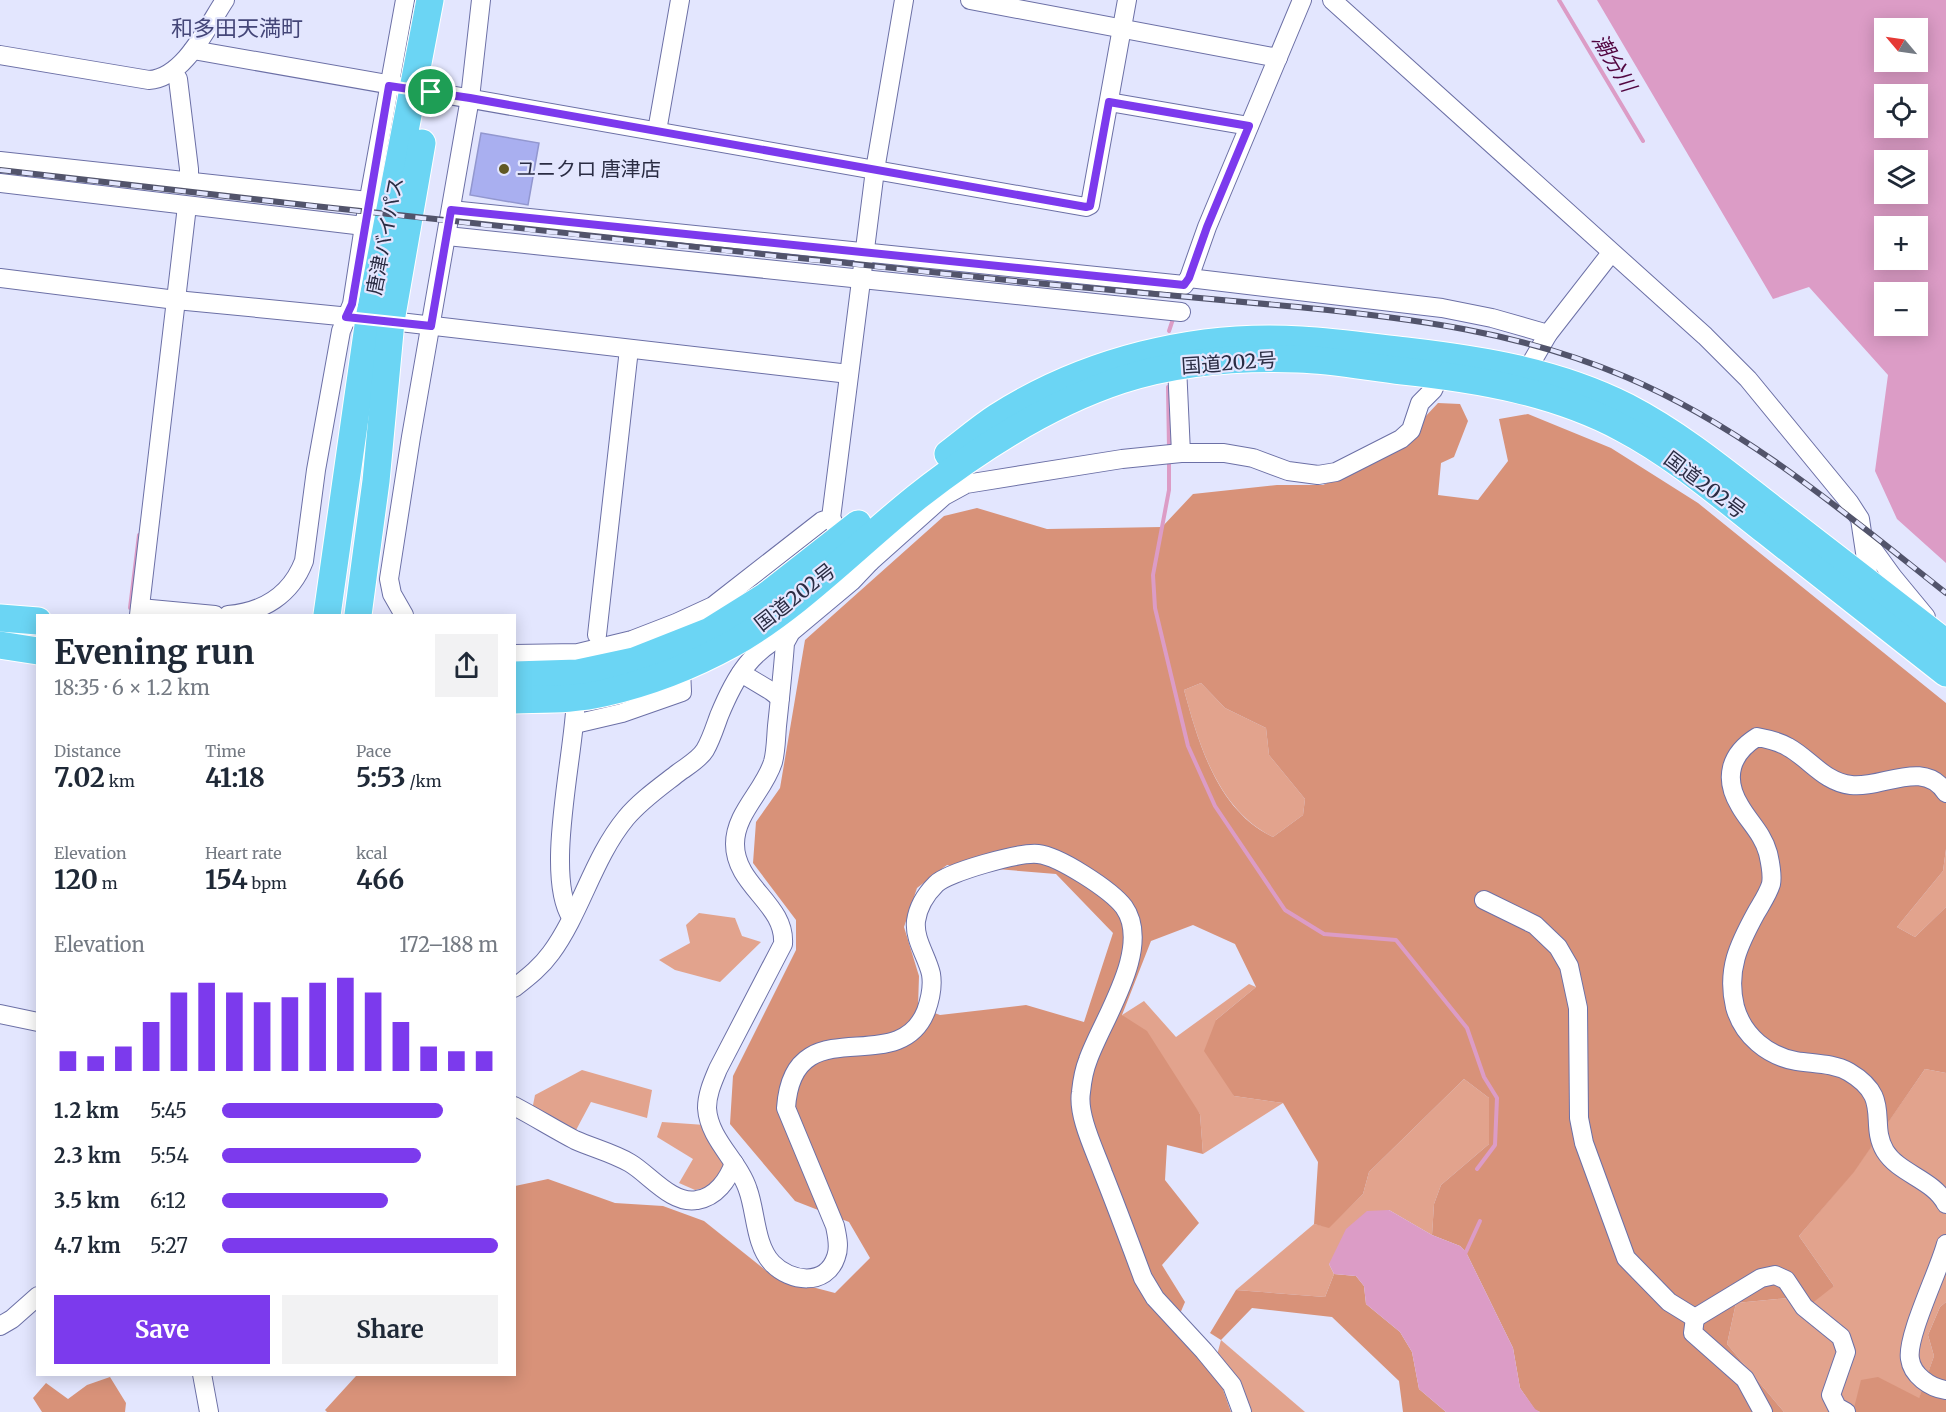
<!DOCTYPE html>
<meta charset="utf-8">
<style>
:root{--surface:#fff;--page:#f2f2f3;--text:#1f2937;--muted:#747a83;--accent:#7c3aed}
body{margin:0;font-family:Merriweather,"Noto Sans JP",serif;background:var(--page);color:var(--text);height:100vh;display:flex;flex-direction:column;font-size:22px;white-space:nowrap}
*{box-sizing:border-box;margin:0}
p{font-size:20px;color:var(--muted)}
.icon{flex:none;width:33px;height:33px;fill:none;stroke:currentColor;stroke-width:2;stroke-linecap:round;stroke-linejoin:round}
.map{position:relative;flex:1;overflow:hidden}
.panel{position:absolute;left:36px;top:614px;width:480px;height:762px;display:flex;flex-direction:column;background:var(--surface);border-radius:0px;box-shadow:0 3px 15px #0003}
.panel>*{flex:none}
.needle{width:39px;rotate:299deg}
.controls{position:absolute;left:1874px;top:18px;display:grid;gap:12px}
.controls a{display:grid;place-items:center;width:54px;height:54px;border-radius:0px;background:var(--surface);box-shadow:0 3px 15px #0003;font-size:30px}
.pin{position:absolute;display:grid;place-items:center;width:51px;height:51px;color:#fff;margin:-26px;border:3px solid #fff;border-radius:50%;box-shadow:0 2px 6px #0007}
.round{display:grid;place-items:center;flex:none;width:63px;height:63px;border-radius:0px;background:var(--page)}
.head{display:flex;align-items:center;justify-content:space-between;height:102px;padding:0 18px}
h1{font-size:33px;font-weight:700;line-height:45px}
.stats{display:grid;grid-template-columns:repeat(3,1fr);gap:9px;height:102px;padding:6px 18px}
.stats div{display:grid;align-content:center}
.stats b{font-size:26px;font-weight:700}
.stats small{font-size:16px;font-weight:400}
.stats p{font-size:16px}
.chart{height:168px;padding:12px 18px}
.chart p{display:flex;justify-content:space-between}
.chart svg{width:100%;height:108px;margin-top:6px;stroke:var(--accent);stroke-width:6}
.action{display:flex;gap:12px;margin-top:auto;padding:12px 18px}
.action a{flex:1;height:69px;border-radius:0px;background:var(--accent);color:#fff;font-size:24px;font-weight:700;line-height:69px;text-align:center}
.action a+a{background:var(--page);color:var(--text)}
ul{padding:0 18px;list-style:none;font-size:20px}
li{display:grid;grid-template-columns:96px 72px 1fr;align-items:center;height:45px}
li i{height:15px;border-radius:8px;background:var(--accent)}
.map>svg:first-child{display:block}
.green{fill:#e2a38d}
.forest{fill:#d89279;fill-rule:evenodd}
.water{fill:#dc9cc6;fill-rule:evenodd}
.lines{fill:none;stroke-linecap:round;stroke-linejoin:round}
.stream{stroke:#dc9cc6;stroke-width:4}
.building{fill:#a9aff0;stroke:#9297cf;stroke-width:1.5}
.minor-casing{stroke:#6c70a6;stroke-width:20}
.highway-casing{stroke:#fff;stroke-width:29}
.minor{stroke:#fff;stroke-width:18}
.highway{stroke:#6bd5f4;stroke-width:27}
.rail-casing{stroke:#52546b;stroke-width:6}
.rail{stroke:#e3e6fe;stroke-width:4;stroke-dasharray:11;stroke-linecap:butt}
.route-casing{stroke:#fff;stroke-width:12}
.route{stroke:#7c3aed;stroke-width:8}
.poi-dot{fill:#615925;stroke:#e3e6fe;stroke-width:2}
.labels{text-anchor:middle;stroke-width:4.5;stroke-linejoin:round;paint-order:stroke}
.poi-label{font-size:20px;fill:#2a2c43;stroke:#e3e6fe;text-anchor:start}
.street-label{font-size:20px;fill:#2a2c43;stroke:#e3e6fe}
.water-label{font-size:21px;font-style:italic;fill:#510540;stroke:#e3e6fe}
.quarter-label{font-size:22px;fill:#444678;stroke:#e3e6fe}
</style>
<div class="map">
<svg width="1946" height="1412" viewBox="0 0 1946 1412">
<rect width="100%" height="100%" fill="#e3e6fe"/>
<g class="green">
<path d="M1201,683L1225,708L1266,728L1269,755L1305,799L1303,815L1273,837C1218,810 1199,745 1184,690Z"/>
<polygon points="1946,849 1946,907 1915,937 1897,927 1943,871"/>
<polygon points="699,913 735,918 742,936 761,942 720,982 675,970 659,960 690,943 686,925"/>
<polygon points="1249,984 1256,987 1216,1020 1234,1096 1283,1103 1203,1154 1200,1114 1122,1015 1144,1001 1176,1037"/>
<polygon points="1925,1069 1946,1073 1946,1302 1940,1307 1928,1335 1934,1356 1919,1399 1853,1412 1784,1412 1727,1344 1736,1303 1789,1298 1834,1286 1799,1236 1854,1171"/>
<polygon points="582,1070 652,1090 647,1118 591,1102 575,1132 532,1110 535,1095"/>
<polygon points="1464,1079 1489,1098 1489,1144 1441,1185 1434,1204 1432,1235 1389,1210 1329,1264 1334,1274 1325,1297 1236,1290 1314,1224 1329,1227 1363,1194 1369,1172"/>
<polygon points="662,1122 705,1125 726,1164 716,1185 695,1190 679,1183 693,1159 657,1137"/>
<polygon points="1221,1340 1305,1412 1251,1412 1217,1355"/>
</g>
<g class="forest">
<path d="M1438,403L1460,404L1468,421L1454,457L1441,463L1438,495L1478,500L1508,461L1499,419L1528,414L1611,448L1698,503L1946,703V849L1943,871L1897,927L1915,937L1946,907V1073L1925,1069L1854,1172L1799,1236L1834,1286L1806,1308L1789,1298L1736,1303L1727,1344L1784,1412H1540L1535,1410L1520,1388L1513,1348L1466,1252L1460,1246L1432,1235L1434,1204L1441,1185L1489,1144V1098L1464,1079L1369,1172L1363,1194L1329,1228L1314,1224L1318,1162L1283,1103L1234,1096L1204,1051L1216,1020L1256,987L1235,944L1193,925L1151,941L1122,1015L1147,1031L1200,1114L1203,1154L1167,1145L1165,1180L1199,1223L1162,1265L1185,1302L1173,1330L1221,1384L1231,1412H327L325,1410L356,1376L362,1374H514L515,1186L548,1179L615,1203L663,1206L704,1221L774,1277L835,1293L870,1258L849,1222L795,1201L730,1124L733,1076L796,950V920L753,863L756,822L780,788L805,640L944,516L977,508L1047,529L1162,527L1193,494L1277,485H1323L1409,443L1424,418ZM1201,683L1225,708L1266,728L1269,755L1305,799L1303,815L1273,837C1218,811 1199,745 1184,690ZM947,865L1056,874L1113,933L1084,1022L1026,1005L940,1015L918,1007L919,976L904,927L917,888Z"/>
<polygon points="1334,1274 1356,1276 1364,1286 1366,1304 1400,1332 1412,1352 1419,1389 1446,1412 1403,1412 1399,1381 1332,1317 1252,1308 1221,1340 1210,1333 1236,1290 1325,1297"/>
<polygon points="1946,1302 1946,1412 1853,1412 1861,1380 1878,1377 1919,1398 1934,1356 1928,1335 1940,1307"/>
<polygon points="110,1377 126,1403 125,1412 42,1412 33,1398 46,1383 68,1399 87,1385"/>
</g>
<g class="water">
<path d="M1597,0H1946V563L1897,519L1875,471L1888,375L1809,287L1773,299ZM1884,28H1917V62H1884ZM1884,94H1917V128H1884ZM1884,160H1917V194H1884ZM1884,226H1917V260H1884ZM1884,292H1917V326H1884Z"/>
<polygon points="1389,1210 1432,1235 1460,1246 1466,1252 1513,1348 1520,1388 1535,1409 1540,1412 1446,1412 1419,1389 1412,1352 1400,1332 1366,1304 1364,1286 1356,1276 1334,1274 1329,1264 1346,1229 1367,1211"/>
</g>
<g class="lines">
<g class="stream">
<polyline points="1559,0 1643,141"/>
<polyline points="1169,331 1173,319"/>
<polyline points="1168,387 1169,448"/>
<polyline points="1169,463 1169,490 1153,575 1155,608 1188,746 1215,806 1285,910 1324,934 1396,940 1467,1028 1484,1077 1497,1098 1495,1145 1477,1169"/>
<polyline points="130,608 139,535"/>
<polyline points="1465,1254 1480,1221"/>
</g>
</g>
<polygon class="building" points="481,133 539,143 528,205 470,195"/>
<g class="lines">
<defs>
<g id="minor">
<polyline points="970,0 1278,58"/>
<polyline points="1332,0 1705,336 1748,379 1849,502 1860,519 1870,586"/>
<polyline points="193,50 1086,207 1090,205 1127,0"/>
<path d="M0,55L149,80C184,78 207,27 225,0"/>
<polyline points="173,72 178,79 189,169 189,183"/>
<polyline points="1109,102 1249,126"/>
<polyline points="657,131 680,0"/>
<polyline points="0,161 368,201"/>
<polyline points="0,183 364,226"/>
<polyline points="451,210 1184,285 1189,278 1207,227 1302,0"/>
<polyline points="447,236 1181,312"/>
<polyline points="0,278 176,300 391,321 849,374"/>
<polyline points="1189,278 1442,308 1492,318 1548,334"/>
<polyline points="1177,366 1181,453"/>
<polyline points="1522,379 1548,334 1611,253"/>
<path d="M831,518L841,537L859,547L870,562L852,581L791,632L785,643C783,671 780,698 777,726C776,737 776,751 773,762C764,791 735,813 735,844C735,886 786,904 783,944L718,1069C713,1081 707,1094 707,1108C709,1140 739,1161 748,1190C756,1212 755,1245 772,1263C790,1282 826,1287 836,1257C840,1247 837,1236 835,1226L786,1108C793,1004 898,1082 926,1011C930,1000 933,986 931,974C927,956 914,940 916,921C918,907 926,894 936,884C948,872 1020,852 1038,854C1059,856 1111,890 1124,907C1153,948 1102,1020 1088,1060C1084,1070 1082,1082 1081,1092C1077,1115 1095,1151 1103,1173C1117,1208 1130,1243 1143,1278L1155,1298L1204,1351L1232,1385L1242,1412"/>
<polyline points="1864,537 1893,577 1926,617"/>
<polyline points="870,562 944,496 966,484 1122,459 1181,453 1224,453 1253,458 1288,471 1318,475 1336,472 1401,439 1411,430 1420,403 1433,390 1440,375"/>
<polyline points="140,608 215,615"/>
<polyline points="139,615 187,206"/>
<path d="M228,615C263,612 291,595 304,561L316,470L341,331L352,304L364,226L405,0"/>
<polyline points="404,615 392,594 389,579 411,437 470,98 481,0"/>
<polyline points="597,635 629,349"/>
<polyline points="514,654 578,653 632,640 676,623 713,606 822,521 831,518 875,170 904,0"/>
<polyline points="741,673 771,691 780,698"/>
<polyline points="575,724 622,713 682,692 681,669"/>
<path d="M1946,793C1924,758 1882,789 1851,785C1824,782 1810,759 1788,747C1778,741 1768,739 1757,737C1730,754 1723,778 1740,806C1749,822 1763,834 1768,853C1770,862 1773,874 1771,884C1768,894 1761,904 1756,913C1739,944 1726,970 1735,1007C1743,1036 1768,1056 1796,1061C1814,1064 1833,1063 1849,1072C1893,1098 1868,1122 1885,1151C1899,1174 1933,1179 1946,1204"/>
<polyline points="1484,900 1535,925 1558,947 1569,966 1578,1008 1579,1118 1584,1143 1626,1258 1669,1302 1695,1318"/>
<path d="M571,917C544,874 575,752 576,697"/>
<path d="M514,988C528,977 541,967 551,953C581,912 593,858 626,818C640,801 660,787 678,773C687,766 699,760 705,750C711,740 715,727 719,716C735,677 751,649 791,632"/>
<polyline points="0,1014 38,1022"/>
<path d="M514,1106C535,1117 554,1129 575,1140C593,1148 613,1153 630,1163C649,1174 672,1205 697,1200C716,1197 728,1180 734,1163"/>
<path d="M1946,1244C1939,1271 1906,1337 1910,1359C1912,1375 1930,1388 1946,1390"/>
<polyline points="1695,1318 1761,1278 1775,1275 1786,1280 1804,1307 1841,1337 1846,1352 1831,1395 1837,1407 1846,1412"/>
<polyline points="1695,1318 1693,1333 1745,1379 1763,1412"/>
<polyline points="0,1326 12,1319 38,1296"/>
<polyline points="202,1374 209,1412"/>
</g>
<g id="highway">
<path d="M948,454C964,442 980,428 997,417C1085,361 1196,333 1301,340C1336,342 1371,347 1406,351C1483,360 1558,372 1627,407C1679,434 1724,471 1769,506C1828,552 1887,597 1946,643"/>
<polyline points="327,615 369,319 430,0"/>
<polyline points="358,615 376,481 391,321 422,143"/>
<polyline points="0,618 38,621"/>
<polyline points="0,645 38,651"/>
<polyline points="514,675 578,673 634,661 710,631 766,596 858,524"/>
<path d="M514,700C544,699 575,700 604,693C648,683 692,666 732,644C798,607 858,544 917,497C977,450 1048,404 1121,380C1177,362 1239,357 1298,359C1333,360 1368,367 1403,371C1478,379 1555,392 1622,428C1675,456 1720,495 1767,532C1827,579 1886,626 1946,673"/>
</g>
</defs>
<use href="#minor" class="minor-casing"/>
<use href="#highway" class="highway-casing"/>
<use href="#minor" class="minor"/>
<use href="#highway" class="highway"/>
<defs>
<path id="rail" d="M0,170C341,210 682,247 1024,282C1115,291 1207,298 1298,307C1410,318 1521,332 1626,377C1744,427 1846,514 1946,593"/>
</defs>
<use href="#rail" class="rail-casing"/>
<use href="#rail" class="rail"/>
</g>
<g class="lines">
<defs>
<polygon id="route" points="389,86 470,98 1086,207 1090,206 1109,102 1249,126 1207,227 1189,278 1184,285 451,210 431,326 346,317 352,304"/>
</defs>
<use href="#route" class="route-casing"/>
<use href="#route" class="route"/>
</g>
<circle class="poi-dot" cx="504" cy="169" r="6"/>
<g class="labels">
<g class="poi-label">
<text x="516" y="176">ユニクロ 唐津店</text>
</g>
<g class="street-label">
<text transform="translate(385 236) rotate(-79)" y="7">唐津バイパス</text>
<text transform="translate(1229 363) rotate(-4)" y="7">国道202号</text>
<text transform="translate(1705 485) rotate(37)" y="7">国道202号</text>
<text transform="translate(795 597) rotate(-38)" y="7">国道202号</text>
</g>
<g class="water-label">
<text transform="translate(1614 63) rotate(59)" y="7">潮分川</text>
</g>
<g class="quarter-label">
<text x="237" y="36">和多田天満町</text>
</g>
</g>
</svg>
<div class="controls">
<a><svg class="needle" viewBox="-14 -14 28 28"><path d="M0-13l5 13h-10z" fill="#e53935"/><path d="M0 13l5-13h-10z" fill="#747a83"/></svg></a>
<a><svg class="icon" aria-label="locate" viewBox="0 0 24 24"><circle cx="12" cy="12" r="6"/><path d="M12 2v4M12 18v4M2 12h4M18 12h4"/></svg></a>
<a><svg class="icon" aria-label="layers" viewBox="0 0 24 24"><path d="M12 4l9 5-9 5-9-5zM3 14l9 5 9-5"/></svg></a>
<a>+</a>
<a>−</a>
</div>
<div class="pin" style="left:431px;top:92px;background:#1e9e55"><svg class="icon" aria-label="arrive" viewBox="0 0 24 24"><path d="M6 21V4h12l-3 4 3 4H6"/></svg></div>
<section class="panel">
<div class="head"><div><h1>Evening run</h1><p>18:35 · 6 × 1.2 km</p></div><a class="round"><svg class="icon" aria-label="share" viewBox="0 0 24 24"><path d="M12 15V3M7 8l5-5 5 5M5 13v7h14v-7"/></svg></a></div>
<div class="stats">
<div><p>Distance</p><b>7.02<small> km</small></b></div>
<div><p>Time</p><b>41:18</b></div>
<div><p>Pace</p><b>5:53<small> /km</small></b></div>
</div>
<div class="stats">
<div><p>Elevation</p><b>120<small> m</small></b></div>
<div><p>Heart rate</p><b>154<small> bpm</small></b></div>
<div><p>kcal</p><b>466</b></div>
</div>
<div class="chart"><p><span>Elevation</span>172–188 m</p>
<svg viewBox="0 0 160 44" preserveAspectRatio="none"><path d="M5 44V36M15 44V38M25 44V34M35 44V24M45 44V12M55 44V8M65 44V12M75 44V16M85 44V14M95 44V8M105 44V6M115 44V12M125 44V24M135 44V34M145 44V36M155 44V36"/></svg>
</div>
<ul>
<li><b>1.2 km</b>5:45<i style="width:80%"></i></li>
<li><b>2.3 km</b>5:54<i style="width:72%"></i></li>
<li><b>3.5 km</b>6:12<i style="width:60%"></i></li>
<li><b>4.7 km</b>5:27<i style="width:100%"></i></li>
</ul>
<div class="action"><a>Save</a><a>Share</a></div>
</section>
</div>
